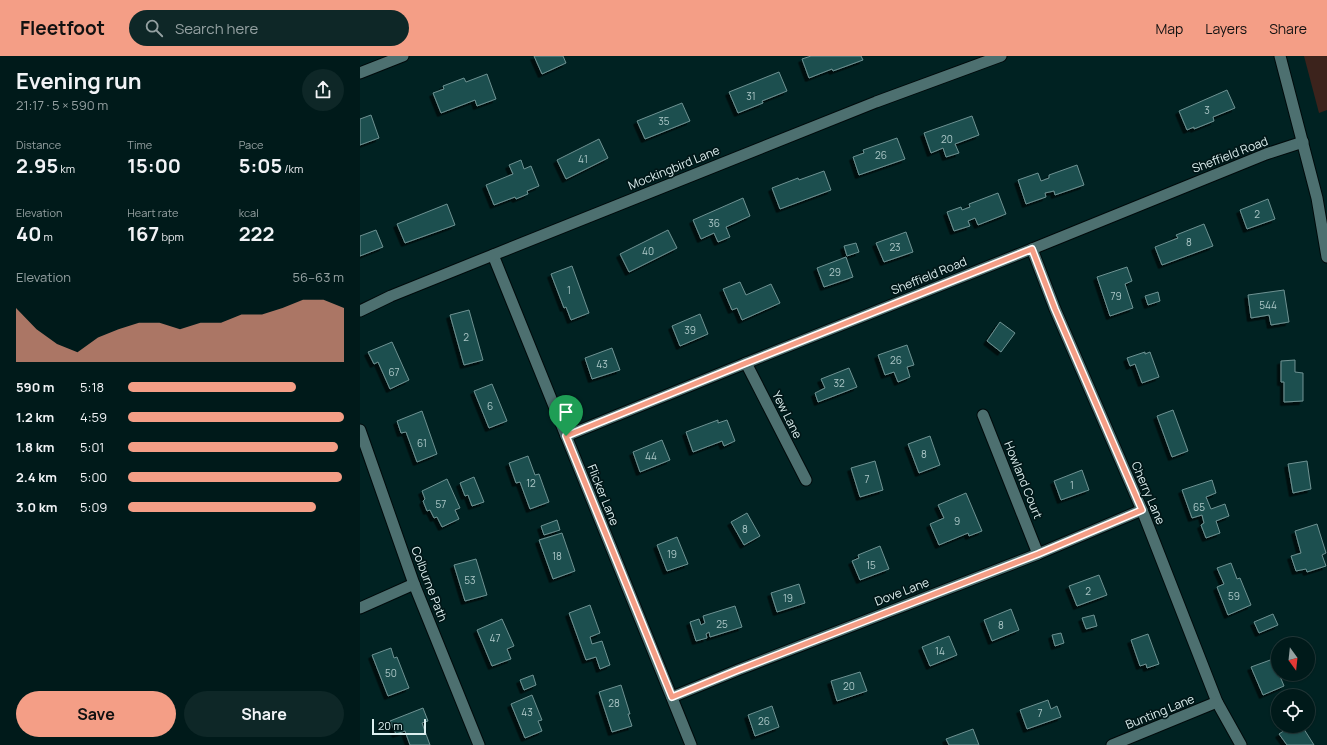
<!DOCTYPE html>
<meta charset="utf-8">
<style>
:root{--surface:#001a1a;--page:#0e2727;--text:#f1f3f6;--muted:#95a1a2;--line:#223839;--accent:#f49e86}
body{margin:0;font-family:Manrope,sans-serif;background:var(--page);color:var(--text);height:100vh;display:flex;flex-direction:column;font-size:15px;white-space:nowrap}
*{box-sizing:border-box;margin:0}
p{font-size:13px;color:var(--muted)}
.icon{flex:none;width:22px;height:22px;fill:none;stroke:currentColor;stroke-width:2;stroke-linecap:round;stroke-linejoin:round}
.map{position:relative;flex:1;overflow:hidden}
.drawer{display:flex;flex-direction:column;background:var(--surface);width:360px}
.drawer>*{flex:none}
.needle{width:26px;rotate:165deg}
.buttons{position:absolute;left:911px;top:581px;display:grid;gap:8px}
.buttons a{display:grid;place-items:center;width:44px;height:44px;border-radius:50%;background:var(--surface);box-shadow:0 1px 3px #0004,0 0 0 1px var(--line);font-size:20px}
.scale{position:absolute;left:12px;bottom:10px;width:54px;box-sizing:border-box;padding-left:4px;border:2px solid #dcefef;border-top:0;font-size:11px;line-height:14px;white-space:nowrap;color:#dcefef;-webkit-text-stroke:3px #001718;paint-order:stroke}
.pin{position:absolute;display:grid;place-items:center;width:34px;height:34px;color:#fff;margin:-41px -17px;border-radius:50% 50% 50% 0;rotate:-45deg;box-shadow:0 0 4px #0007}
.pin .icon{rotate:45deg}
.round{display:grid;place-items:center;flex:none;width:42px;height:42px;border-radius:21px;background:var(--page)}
.summary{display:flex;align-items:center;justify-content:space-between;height:68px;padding:0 16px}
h1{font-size:22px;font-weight:700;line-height:30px}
.metrics{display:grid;grid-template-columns:repeat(3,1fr);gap:6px;height:68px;padding:4px 16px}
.metrics div{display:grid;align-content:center}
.metrics b{font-size:20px;font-weight:700}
.metrics small{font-size:11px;font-weight:400}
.metrics p{font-size:11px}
.chart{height:112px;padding:8px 16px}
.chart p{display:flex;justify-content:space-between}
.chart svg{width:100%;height:72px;margin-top:4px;fill:var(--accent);opacity:.7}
.primary-button{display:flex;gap:8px;margin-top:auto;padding:8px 16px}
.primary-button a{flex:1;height:46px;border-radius:24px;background:var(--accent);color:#111;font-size:16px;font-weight:700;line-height:46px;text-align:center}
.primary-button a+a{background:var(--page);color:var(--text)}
ul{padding:0 16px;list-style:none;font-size:13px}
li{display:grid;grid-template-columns:64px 48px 1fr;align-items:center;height:30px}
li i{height:10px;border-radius:5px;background:var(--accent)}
header{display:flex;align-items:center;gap:24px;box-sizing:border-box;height:56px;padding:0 20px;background:var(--accent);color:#111}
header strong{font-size:19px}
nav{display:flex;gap:22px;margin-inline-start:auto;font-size:14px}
.search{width:280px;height:36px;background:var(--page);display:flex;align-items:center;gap:10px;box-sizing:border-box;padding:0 14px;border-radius:22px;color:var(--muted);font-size:15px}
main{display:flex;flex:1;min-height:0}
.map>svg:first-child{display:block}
.green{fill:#3c231c}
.building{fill:#1e4f50;stroke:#6e9292;filter:url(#shadow)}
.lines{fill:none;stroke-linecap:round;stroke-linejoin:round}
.minor-casing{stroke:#000a0b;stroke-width:13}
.secondary-casing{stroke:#000a0b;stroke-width:13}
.minor{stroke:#4d7070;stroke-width:11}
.secondary{stroke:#4d7070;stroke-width:11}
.route-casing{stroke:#fff;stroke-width:8}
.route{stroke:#f49e86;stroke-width:5}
.labels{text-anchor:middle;stroke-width:3.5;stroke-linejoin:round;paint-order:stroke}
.number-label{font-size:10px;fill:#acc7c7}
.street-label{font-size:12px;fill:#dcefef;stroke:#001718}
</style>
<header>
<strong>Fleetfoot</strong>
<div class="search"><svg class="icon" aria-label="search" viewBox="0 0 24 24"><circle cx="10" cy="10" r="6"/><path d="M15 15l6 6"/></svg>Search here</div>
<nav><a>Map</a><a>Layers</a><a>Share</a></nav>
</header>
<main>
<section class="drawer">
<div class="summary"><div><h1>Evening run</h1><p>21:17 · 5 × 590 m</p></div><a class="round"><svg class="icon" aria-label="share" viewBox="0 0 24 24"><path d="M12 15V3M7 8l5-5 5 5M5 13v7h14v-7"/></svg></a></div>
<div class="metrics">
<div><p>Distance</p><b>2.95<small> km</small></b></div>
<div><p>Time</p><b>15:00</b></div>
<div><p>Pace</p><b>5:05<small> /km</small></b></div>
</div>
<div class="metrics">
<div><p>Elevation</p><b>40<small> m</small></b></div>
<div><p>Heart rate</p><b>167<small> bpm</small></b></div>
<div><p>kcal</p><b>222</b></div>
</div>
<div class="chart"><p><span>Elevation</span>56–63 m</p>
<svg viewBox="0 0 160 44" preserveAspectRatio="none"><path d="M0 44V11L10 24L20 33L30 38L40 29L50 24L60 20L70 20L80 24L90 20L100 20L110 15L120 15L130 11L140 6L150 6L160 11V44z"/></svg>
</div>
<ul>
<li><b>590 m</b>5:18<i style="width:78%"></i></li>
<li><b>1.2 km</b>4:59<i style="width:100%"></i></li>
<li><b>1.8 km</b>5:01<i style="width:97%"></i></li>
<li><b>2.4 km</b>5:00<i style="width:99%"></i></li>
<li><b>3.0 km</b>5:09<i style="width:87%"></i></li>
</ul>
<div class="primary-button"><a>Save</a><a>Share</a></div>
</section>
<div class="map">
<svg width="967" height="689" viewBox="0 0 967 689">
<defs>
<filter id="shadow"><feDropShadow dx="-3.5" dy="3.5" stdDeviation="0" flood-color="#0009"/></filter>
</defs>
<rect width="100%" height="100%" fill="#022"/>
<polygon class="green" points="944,0 967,0 967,54 959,57"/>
<g class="building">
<polygon points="174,0 203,0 206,7 182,18"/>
<polygon points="451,0 501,0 503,4 473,15 472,13 449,22 442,3"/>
<polygon points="419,16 427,35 402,45 403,47 378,57 369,36"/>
<polygon points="127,18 136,43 117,50 115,44 81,57 73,37 84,33 83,30 104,22 106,26"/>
<polygon points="867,34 875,52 853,61 854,65 834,73 834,71 827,74 819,55"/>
<polygon points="322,47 330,65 285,83 277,65"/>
<polygon points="11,59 19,82 0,89 0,63"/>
<polygon points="612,60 619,79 595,88 599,97 586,101 583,92 571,97 564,77"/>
<polygon points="537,82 545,103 499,119 493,101 504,97 503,94"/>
<polygon points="239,83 248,102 206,123 197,104"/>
<polygon points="161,104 164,113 171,110 179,130 167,135 168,138 156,143 155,141 134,149 126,129 153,118 149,109"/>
<polygon points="717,109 724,129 695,139 694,135 685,137 686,141 666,148 658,124 678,117 681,125 689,122 689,119"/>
<polygon points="464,115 471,134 420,153 412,132 438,122 439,124"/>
<polygon points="638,137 646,158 618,169 615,162 608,165 610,170 594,175 587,156 601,151 602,154 610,151 609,148"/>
<polygon points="383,142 390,160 366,171 370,181 358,186 354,177 341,183 333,164"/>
<polygon points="908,143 915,163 887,173 880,154"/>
<polygon points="87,148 95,169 45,187 37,168"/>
<polygon points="844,168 853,190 802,209 795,191 818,182 816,179"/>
<polygon points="16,174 23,191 0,200 0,180"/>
<polygon points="308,174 317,192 269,216 260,198"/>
<polygon points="546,176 553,196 524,206 516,187"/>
<polygon points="496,187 499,196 487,200 484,190"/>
<polygon points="486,201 493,221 464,231 457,212"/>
<polygon points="212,210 229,257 211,264 206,251 204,252 191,218"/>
<polygon points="767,211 772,225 765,228 773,252 750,260 737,221"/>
<polygon points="380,226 386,239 411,228 420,247 382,264 377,252 372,254 363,233"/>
<polygon points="924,234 929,266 911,269 909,259 891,262 888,239"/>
<polygon points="798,236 800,245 788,249 785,240"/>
<polygon points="109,254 123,304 104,309 90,259"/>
<polygon points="340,258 348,278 320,290 312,270"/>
<polygon points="640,266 655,277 641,296 627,285"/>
<polygon points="32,286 49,324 30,333 18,306 14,308 8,296"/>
<polygon points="547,289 554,309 547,311 550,321 538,326 534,316 525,319 518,299"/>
<polygon points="252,292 260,314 232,323 225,302"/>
<polygon points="785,296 785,298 790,296 799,321 782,327 775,308 770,310 767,302"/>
<polygon points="935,304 935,316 943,317 943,345 924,346 924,326 921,326 921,305"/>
<polygon points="489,312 497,331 458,346 455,337 465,332 461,323"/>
<polygon points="132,328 147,365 129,372 114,335"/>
<polygon points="813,354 828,395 812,401 797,360"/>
<polygon points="62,355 77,398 57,406 46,376 41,377 37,365"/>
<polygon points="358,364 358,367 367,364 375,385 364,390 362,385 333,396 326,376"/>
<polygon points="570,380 580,409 559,417 548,388"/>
<polygon points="302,384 310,404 280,416 273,396"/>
<polygon points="168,400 175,419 179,418 189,446 170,453 160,426 156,427 149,407"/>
<polygon points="515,405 523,434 500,441 491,412"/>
<polygon points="947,405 951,433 933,437 928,408"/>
<polygon points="722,414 729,434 701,444 694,425"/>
<polygon points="114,421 124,446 112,450 108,439 105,440 100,427"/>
<polygon points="87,423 100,452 95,454 99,463 82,471 77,461 74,462 70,454 67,455 63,445 65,443 62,435"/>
<polygon points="852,424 856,437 846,441 851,453 865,448 869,460 856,465 860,477 846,482 841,469 844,467 842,459 832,462 822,434"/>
<polygon points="606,437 622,475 609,480 608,477 579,489 570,468 584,462 578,449"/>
<polygon points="387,457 400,480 384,489 371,466"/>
<polygon points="197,464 200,474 184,479 181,470"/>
<polygon points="957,468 966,497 962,499 966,510 947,516 946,513 936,515 931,500 941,497 935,475"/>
<polygon points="202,477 215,515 193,523 179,484"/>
<polygon points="317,481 328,508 307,515 297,489"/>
<polygon points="520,490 529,513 500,524 492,505 499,502 498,499"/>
<polygon points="116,503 127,539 105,545 94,509"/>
<polygon points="871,507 877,523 880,522 891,549 868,559 857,531 864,528 857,512"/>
<polygon points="739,519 747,539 717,550 709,530"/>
<polygon points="439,528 445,547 417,556 411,537"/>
<polygon points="230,549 240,577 230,581 232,588 242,585 250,609 240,613 236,601 226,604 209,557"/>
<polygon points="375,550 382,571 350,581 349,576 346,578 347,582 336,585 330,566 339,563 341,569 345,567 343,560"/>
<polygon points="651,553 659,574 632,585 624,564"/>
<polygon points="913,558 918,569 899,577 894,566"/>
<polygon points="734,559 737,570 726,573 722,562"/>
<polygon points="142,563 154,590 147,593 151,603 132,610 117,574"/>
<polygon points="701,577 704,587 695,590 692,579"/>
<polygon points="788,578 799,608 787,612 786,608 780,610 771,584"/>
<polygon points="589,580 597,599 570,610 562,591"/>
<polygon points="31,592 34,602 37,601 49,632 28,640 12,599"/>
<polygon points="913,603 924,630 903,639 891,611"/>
<polygon points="500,616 507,635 477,645 471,625"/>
<polygon points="173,619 176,629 164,634 160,624"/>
<polygon points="261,629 270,658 268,658 272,670 252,676 239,636"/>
<polygon points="172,639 182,664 178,665 182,675 165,682 151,648"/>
<polygon points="688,644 691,653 697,650 701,661 667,673 660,654"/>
<polygon points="412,650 419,671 395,680 388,659"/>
<polygon points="63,652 68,665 62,667 70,689 50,689 45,675 36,678 30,665"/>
<polygon points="931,670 942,670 954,689 927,689 919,678"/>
<polygon points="613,673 619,689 589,689 586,683"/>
</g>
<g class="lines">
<defs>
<g id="minor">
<polyline points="0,17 43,0"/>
<polyline points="672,193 695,253 782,454 857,646 881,689"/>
<polyline points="133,199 331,689"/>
<polyline points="0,255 31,240 133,199 516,46 641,0"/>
<polyline points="386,307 446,424"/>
<polyline points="623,359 678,498"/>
<polyline points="0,374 54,528 119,689"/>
<polyline points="206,380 386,307 672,193 906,98 943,86"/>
<polyline points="0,552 54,528"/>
<polyline points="312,641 378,614 678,498 782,454"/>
<polyline points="752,689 857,646"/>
</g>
<polyline id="secondary" points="920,0 957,142 967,201"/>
</defs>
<use href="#minor" class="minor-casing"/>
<use href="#secondary" class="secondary-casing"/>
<use href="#minor" class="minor"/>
<use href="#secondary" class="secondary"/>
</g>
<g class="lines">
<defs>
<polygon id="route" points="672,193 695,253 782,454 678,498 378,614 312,641 206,380 386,307"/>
</defs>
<use href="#route" class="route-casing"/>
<use href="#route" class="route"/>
</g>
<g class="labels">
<g class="number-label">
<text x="391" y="44">31</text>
<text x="847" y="58">3</text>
<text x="304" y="69">35</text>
<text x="587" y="87">20</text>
<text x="521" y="103">26</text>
<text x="223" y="107">41</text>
<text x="897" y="162">2</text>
<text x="354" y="171">36</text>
<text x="829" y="190">8</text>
<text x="535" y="195">23</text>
<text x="288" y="199">40</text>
<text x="475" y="220">29</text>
<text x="209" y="238">1</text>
<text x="756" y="244">79</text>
<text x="908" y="253">544</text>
<text x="330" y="278">39</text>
<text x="106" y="285">2</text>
<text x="536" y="308">26</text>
<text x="242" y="312">43</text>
<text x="34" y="320">67</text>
<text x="479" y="331">32</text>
<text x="130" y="354">6</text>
<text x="62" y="391">61</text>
<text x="564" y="402">8</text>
<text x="291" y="404">44</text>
<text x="507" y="427">7</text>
<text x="171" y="431">12</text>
<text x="712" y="433">1</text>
<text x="81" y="452">57</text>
<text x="839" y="455">65</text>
<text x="597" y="469">9</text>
<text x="385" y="477">8</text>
<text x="312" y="502">19</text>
<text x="197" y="504">18</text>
<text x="511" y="513">15</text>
<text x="110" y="528">53</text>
<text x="728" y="539">2</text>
<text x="874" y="544">59</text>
<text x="428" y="546">19</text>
<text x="362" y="572">25</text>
<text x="641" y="573">8</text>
<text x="135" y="586">47</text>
<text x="580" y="599">14</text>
<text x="31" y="621">50</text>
<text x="489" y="634">20</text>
<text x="254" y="651">28</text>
<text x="167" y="660">43</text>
<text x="680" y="661">7</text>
<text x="404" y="669">26</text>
</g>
<g class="street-label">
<text transform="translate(870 99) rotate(-21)" y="4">Sheffield Road</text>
<text transform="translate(314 112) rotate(-22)" y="4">Mockingbird Lane</text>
<text transform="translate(569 220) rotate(-22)" y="4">Sheffield Road</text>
<text transform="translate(427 359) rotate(63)" y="4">Yew Lane</text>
<text transform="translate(663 424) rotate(68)" y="4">Howland Court</text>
<text transform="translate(788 437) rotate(67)" y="4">Cherry Lane</text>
<text transform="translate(243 439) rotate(68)" y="4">Flicker Lane</text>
<text transform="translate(69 528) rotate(69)" y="4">Colburne Path</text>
<text transform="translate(542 536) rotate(-21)" y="4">Dove Lane</text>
<text transform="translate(800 656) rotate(-22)" y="4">Bunting Lane</text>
</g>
</g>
</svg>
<div class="buttons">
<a><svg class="needle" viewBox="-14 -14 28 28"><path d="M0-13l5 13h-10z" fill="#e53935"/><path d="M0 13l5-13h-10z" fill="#95a1a2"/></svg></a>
<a><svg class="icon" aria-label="locate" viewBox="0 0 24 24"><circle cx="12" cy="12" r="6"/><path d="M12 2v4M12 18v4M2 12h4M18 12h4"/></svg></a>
</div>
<div class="scale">20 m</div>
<div class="pin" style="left:206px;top:380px;background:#1e9e55"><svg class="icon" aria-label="arrive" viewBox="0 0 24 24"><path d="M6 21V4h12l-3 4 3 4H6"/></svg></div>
</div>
</main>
